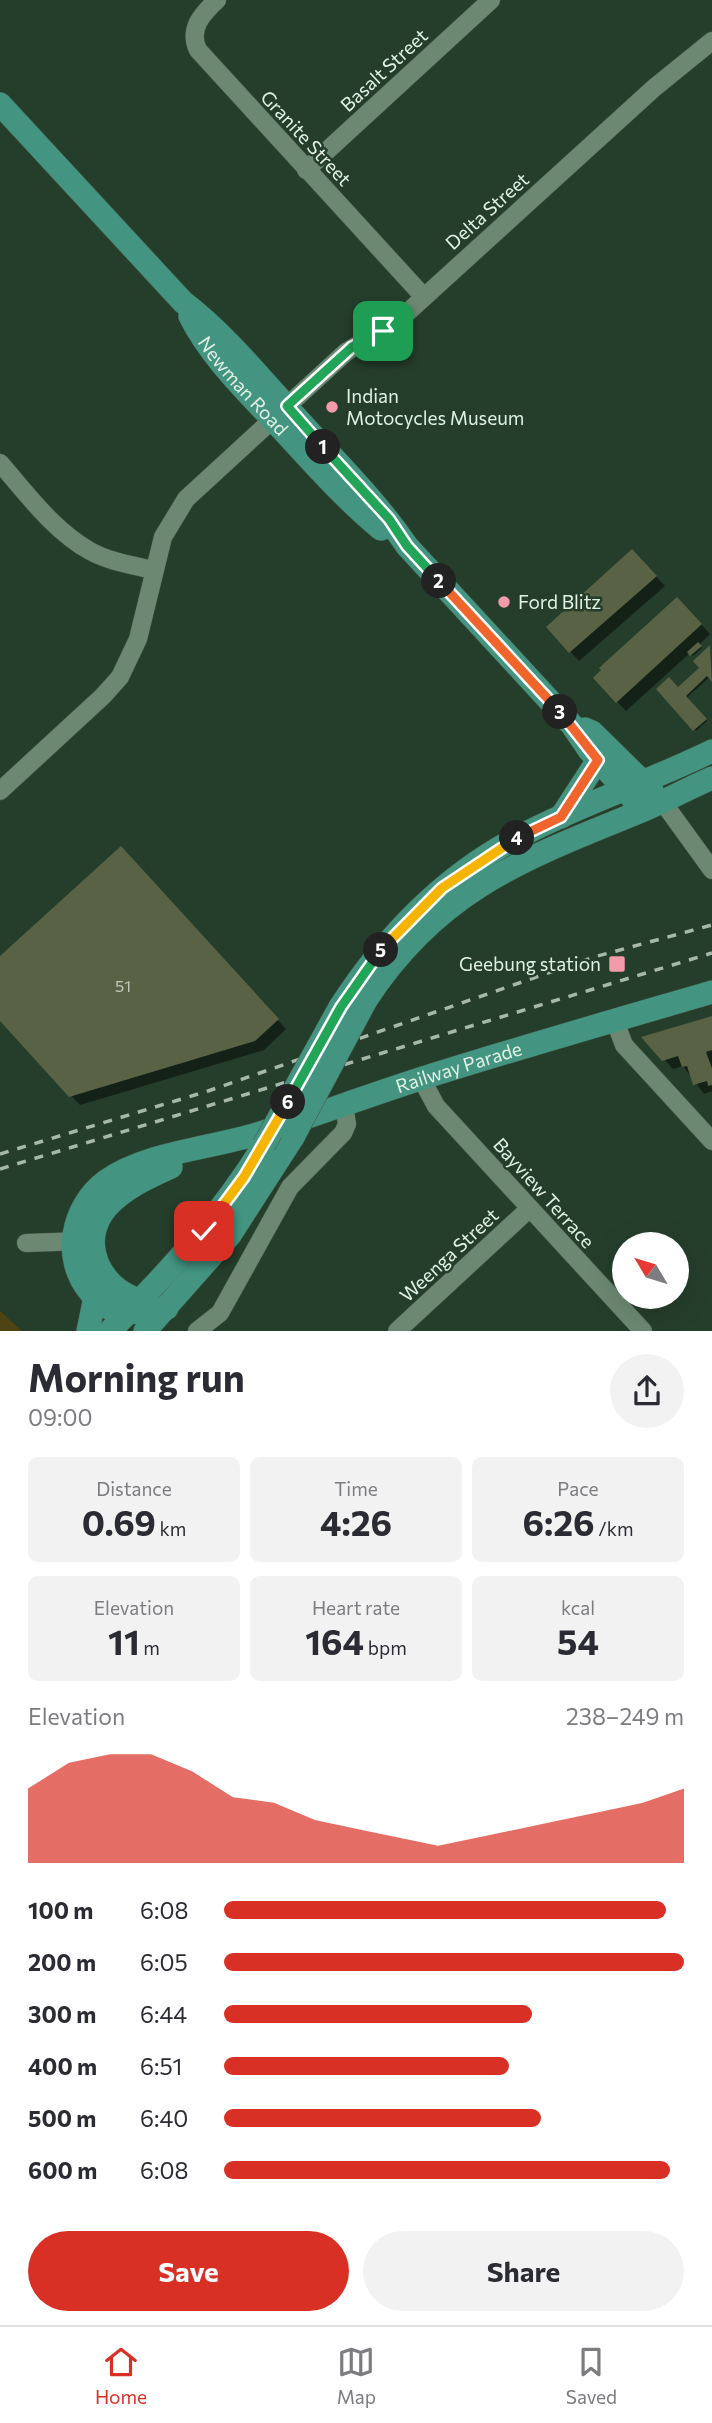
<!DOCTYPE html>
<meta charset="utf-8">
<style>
:root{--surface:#fff;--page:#f2f2f3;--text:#2b2b33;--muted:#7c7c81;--line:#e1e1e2;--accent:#d93025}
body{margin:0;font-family:Commissioner,sans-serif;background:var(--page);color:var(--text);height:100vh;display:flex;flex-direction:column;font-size:26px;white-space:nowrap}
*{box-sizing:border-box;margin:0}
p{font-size:23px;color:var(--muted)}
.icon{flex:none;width:38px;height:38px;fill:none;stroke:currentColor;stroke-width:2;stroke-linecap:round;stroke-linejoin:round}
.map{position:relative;height:1331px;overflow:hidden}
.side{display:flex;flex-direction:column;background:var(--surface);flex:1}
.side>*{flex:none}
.needle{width:46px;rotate:308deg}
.buttons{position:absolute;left:612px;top:1232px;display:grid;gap:14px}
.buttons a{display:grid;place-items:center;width:77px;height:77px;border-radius:50%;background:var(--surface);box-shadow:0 7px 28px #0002;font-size:35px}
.pin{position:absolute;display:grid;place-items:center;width:60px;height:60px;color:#fff;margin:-30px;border-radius:14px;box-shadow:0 4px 10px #0006}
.km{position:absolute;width:35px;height:35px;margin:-18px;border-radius:50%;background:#222;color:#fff;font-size:19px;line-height:35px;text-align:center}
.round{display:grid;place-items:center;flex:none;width:74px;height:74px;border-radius:37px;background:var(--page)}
.overview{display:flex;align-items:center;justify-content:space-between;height:119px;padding:0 28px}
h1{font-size:38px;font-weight:700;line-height:52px}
.figures{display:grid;grid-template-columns:repeat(3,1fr);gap:10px;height:119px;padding:7px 28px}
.figures div{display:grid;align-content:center;border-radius:10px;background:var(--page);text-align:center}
.figures b{font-size:35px;font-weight:700}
.figures small{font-size:19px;font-weight:400}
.figures p{font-size:19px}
.chart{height:196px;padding:14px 28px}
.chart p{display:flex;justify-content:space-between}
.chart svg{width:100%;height:126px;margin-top:7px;fill:var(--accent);opacity:.7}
.primary-button{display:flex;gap:14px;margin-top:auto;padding:14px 28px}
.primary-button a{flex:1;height:80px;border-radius:42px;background:var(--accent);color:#fff;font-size:28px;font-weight:700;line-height:80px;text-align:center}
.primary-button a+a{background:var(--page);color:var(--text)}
ul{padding:0 28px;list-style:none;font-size:23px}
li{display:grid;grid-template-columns:112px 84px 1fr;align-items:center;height:52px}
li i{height:18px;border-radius:9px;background:var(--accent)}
.tab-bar{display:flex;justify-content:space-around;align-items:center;height:98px;border-top:2px solid var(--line);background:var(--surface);font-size:19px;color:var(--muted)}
.tab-bar a{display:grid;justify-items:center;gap:4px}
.tab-bar .on{color:var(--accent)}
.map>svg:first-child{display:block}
.green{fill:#4f4213}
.shadow{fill:#0007}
.building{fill:#596245}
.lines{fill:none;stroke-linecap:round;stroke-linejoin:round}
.minor-casing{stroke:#435a49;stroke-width:19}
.major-casing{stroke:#435a49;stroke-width:24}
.minor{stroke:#6c8872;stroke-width:18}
.major{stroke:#439582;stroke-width:23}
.rail{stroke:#a6b8a9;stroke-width:3.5;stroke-dasharray:9 9;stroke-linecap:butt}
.major-bridge-casing{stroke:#435a49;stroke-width:24;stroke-linecap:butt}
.major-bridge{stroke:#439582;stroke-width:23}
.split-1-casing{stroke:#fff;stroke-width:14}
.split-2-casing{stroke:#fff;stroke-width:14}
.split-3-casing{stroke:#fff;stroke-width:14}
.split-4-casing{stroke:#fff;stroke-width:14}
.split-5-casing{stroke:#fff;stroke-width:14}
.split-6-casing{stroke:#fff;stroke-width:14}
.split-7-casing{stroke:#fff;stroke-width:14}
.split-1{stroke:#22a559;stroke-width:9}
.split-2{stroke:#22a559;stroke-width:9}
.split-3{stroke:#f0652b;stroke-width:9}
.split-4{stroke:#f0652b;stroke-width:9}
.split-5{stroke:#f5b400;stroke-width:9}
.split-6{stroke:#22a559;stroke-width:9}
.split-7{stroke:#f5b400;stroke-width:9}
.poi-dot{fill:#f39aab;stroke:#253e2b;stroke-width:2.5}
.labels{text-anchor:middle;stroke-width:5;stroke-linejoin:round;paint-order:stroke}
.number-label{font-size:16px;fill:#bfccbc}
.street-label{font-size:19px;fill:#e1f0e3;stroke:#253e2b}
.poi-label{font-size:19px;fill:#e1f0e3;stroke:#253e2b;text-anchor:start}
</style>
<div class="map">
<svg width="712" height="1331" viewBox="0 0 712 1331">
<rect width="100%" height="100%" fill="#253e2b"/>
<polygon class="green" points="0,1311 22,1331 0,1331"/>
<g class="shadow">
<polygon points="641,560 665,586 579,661 548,628"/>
<polygon points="686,608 710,634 699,645 702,648 693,656 690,653 626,711 595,678"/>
<polygon points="710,647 712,679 710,677 686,698 707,721 696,731 658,689 678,689 702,668 695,661"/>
<polygon points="130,857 286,1029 264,1050 80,1105 0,1018 0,959"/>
<polygon points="712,1017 712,1091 704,1094 683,1066 673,1069 664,1059"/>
</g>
<g class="building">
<polygon points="632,549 657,576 569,653 546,627"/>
<polygon points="677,597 702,624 616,703 593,678 601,670 599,668"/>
<polygon points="698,642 702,646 690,656 687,652"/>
<polygon points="710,645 712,682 707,676 686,696 707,719 693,731 656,689 669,677 678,687 699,668 693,661"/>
<polygon points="121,846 279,1019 255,1041 69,1097 0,1021 0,956"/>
<polygon points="712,1016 712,1050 706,1052 712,1068 712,1085 708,1086 707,1081 693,1085 687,1066 682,1067 678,1056 662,1061 641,1037"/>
</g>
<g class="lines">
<defs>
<g id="minor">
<path d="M217,0C202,14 188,29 198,50L424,297"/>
<polyline points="306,170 491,0"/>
<path d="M0,463C27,494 54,531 90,551C110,562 132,565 153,570"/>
<polyline points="0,791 103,696 120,677 138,639 163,537 186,499 346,352 398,321 654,88 712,41"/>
<polyline points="662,801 712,870"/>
<polyline points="615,1021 624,1045 712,1141"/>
<polyline points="421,1078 436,1106 643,1331"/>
<polyline points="26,1243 83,1241"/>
<polyline points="197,1331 220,1313 290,1187 343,1133 347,1124 344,1106"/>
<polyline points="397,1331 529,1209"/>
</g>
<g id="major">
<path d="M0,104L183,302C229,337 266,385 306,428C341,467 378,503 407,546L572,725L589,750L643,810"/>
<path id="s1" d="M190,316C210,356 243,388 274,421C309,458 342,497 381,529"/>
<polyline points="585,729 592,732 652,791"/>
<polyline points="561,817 598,760"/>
<path d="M366,1000C439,888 526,858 644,810C667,800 689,788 712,778"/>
<path d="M340,1007C384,939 440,880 511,841C576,806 646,783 712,751"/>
<path d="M140,1300C100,1289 77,1242 107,1207C124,1188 149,1177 171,1167"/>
<path id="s2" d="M167,1308C133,1311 117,1323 90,1292C61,1258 72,1206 106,1181C144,1153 212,1148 257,1134C313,1116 367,1096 423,1078C518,1048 616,1020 712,992"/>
<polyline points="88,1331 95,1297"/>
<path d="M110,1331C168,1273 221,1215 264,1145"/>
<polyline points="145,1331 230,1235 293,1137"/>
</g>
</defs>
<use href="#minor" class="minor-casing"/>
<use href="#major" class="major-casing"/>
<use href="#minor" class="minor"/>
<use href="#major" class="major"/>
<g class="rail">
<polyline points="0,1154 208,1091 594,957 712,925"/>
<polyline points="0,1169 712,953"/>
</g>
<defs>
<g id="major-bridge">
<polyline points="293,1137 366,1000"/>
<polyline points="264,1145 340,1007"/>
</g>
</defs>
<use href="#major-bridge" class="major-bridge-casing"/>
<use href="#major-bridge" class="major-bridge"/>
</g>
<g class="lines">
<defs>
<polyline id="split-1" points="323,447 287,406 352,347 383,331"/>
<polyline id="split-2" points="323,447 389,519 407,546 439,581"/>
<polyline id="split-3" points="439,581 560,712"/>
<polyline id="split-4" points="517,838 561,817 598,760 560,712"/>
<polyline id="split-5" points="381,950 442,888 517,838"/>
<polyline id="split-6" points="288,1102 341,1007 381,950"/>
<polyline id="split-7" points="204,1231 244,1177 288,1102"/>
</defs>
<use href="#split-1" class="split-1-casing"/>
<use href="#split-2" class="split-2-casing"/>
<use href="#split-3" class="split-3-casing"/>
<use href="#split-4" class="split-4-casing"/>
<use href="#split-5" class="split-5-casing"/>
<use href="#split-6" class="split-6-casing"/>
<use href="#split-7" class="split-7-casing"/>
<use href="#split-1" class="split-1"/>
<use href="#split-2" class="split-2"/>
<use href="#split-3" class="split-3"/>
<use href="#split-4" class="split-4"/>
<use href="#split-5" class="split-5"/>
<use href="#split-6" class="split-6"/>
<use href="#split-7" class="split-7"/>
</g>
<g class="poi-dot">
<circle cx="332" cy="407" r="7"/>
<circle cx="504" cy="602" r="7"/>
<rect x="608" y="955" width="18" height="18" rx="3.5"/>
</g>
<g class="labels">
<g class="number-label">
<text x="123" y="992">51</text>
</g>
<g class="street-label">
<text transform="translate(384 70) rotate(-43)" y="7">Basalt Street</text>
<text transform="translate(306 138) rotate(47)" y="7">Granite Street</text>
<text transform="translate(487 211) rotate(-42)" y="7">Delta Street</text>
<text dy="7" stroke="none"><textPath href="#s1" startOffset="88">Newman Road</textPath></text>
<text dy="7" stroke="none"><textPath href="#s2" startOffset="581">Railway Parade</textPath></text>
<text transform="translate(544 1193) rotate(48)" y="7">Bayview Terrace</text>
<text transform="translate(449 1255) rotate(-43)" y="7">Weenga Street</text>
</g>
<g class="poi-label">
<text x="346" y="403">Indian<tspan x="346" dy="22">Motocycles Museum</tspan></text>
<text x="518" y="609">Ford Blitz</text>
<text x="601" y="971" text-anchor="end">Geebung station</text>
</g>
</g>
</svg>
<div class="buttons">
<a><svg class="needle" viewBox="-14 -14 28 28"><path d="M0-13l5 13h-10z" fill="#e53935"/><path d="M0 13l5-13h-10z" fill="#7c7c81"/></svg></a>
</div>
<div class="pin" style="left:383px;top:331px;background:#1e9e55"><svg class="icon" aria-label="arrive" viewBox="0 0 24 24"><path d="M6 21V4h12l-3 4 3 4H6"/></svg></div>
<div class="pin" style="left:204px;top:1231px;background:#d93025"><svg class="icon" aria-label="check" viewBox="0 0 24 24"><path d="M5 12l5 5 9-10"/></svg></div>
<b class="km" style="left:323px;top:447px">1</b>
<b class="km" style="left:439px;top:581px">2</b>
<b class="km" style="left:560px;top:712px">3</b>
<b class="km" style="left:517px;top:838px">4</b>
<b class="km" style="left:381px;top:950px">5</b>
<b class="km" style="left:288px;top:1102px">6</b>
</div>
<section class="side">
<div class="overview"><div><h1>Morning run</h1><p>09:00</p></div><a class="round"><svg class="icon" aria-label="share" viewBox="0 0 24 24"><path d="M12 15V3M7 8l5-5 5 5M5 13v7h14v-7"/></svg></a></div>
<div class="figures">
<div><p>Distance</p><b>0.69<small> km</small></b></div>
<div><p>Time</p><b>4:26</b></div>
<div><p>Pace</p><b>6:26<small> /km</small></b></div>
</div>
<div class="figures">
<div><p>Elevation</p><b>11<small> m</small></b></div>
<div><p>Heart rate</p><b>164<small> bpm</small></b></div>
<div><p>kcal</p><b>54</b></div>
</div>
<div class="chart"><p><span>Elevation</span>238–249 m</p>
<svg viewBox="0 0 160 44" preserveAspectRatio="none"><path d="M0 44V18L10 9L20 6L30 6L40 12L50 21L60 23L70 29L80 32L90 35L100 38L110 35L120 32L130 29L140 26L150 23L160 18V44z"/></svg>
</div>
<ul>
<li><b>100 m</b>6:08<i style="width:96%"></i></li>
<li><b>200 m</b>6:05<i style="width:100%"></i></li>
<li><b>300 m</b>6:44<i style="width:67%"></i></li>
<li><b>400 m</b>6:51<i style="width:62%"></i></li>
<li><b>500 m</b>6:40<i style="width:69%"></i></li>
<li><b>600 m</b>6:08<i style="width:97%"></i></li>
</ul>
<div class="primary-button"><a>Save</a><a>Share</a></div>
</section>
<nav class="tab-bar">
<a class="on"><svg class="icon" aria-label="home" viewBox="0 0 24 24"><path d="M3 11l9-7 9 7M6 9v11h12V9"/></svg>Home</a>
<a><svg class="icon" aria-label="map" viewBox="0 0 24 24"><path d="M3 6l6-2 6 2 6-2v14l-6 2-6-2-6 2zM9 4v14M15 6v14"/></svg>Map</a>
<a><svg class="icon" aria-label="saved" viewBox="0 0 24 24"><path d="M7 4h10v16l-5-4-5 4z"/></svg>Saved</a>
</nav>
